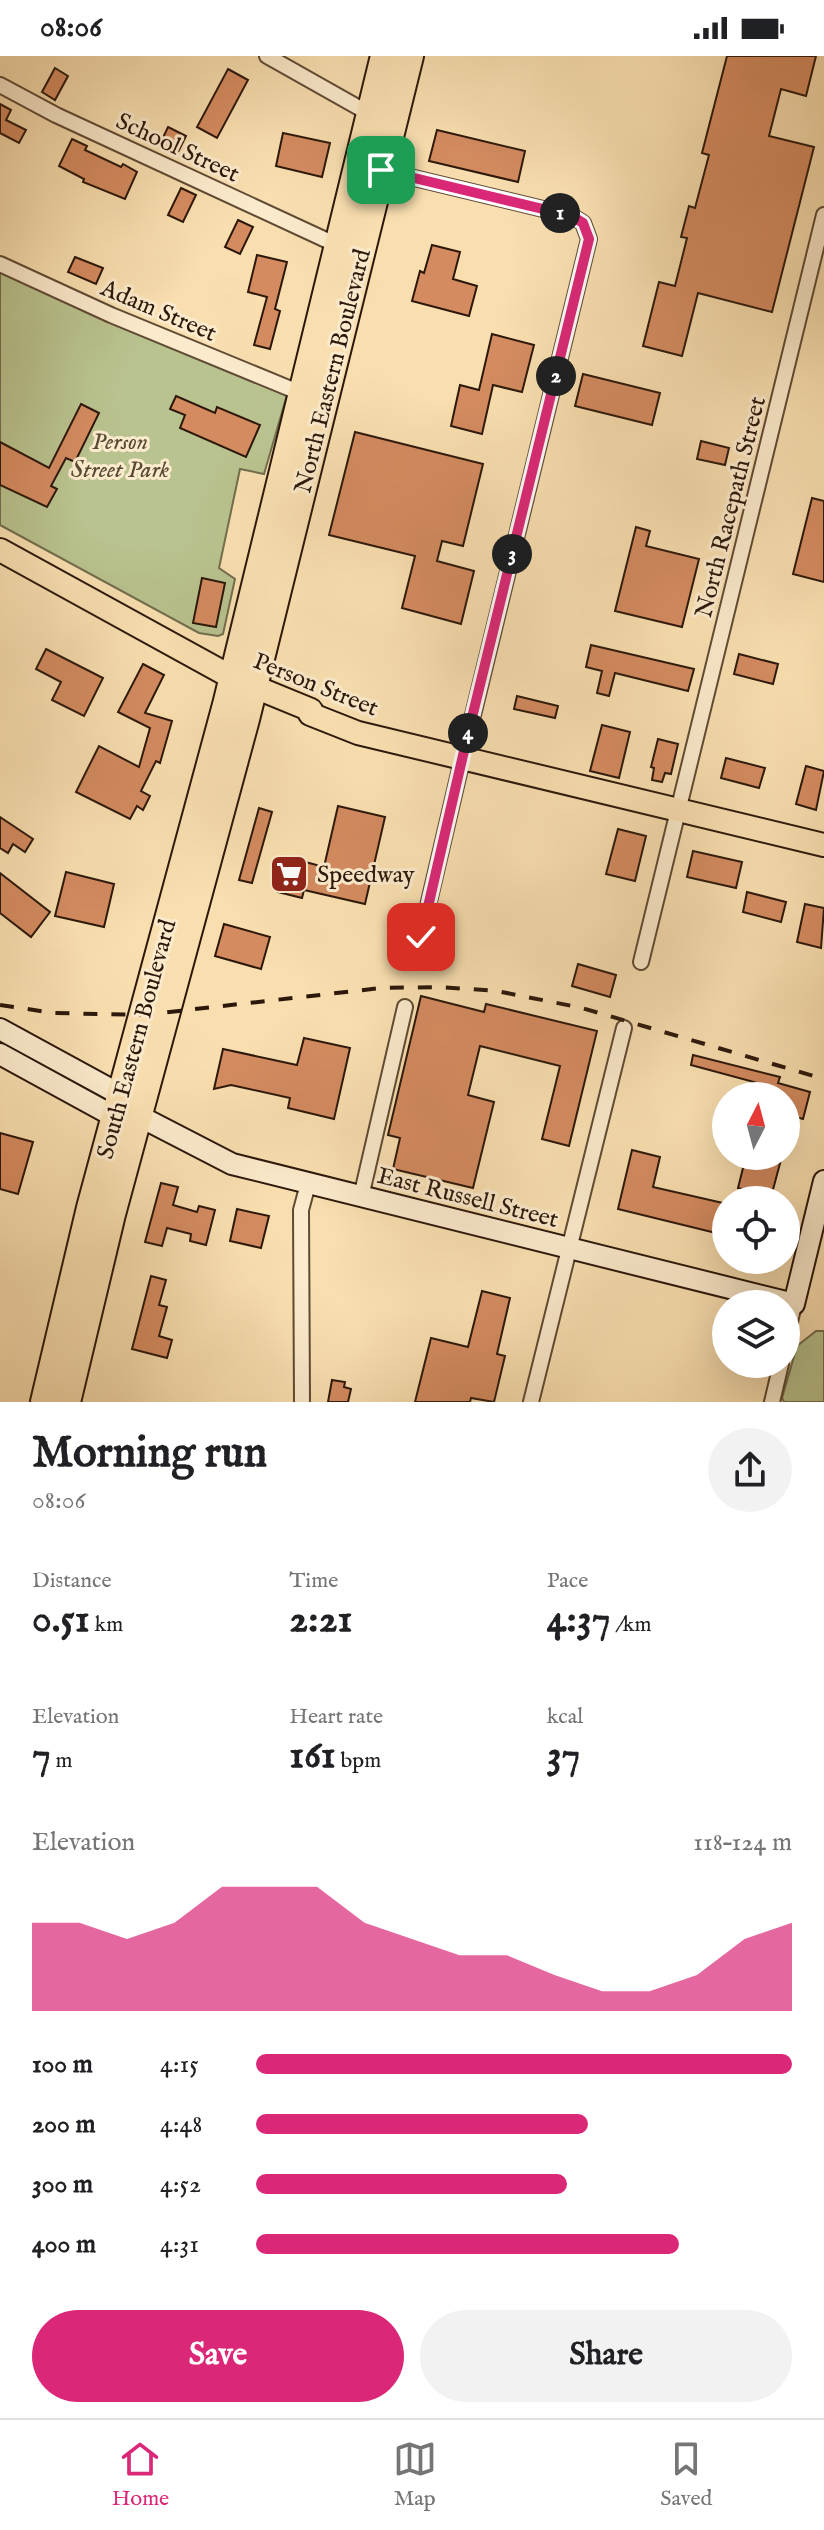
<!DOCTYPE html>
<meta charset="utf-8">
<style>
:root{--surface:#fff;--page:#f2f2f2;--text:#202124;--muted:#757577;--line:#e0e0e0;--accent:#db2777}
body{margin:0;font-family:"IM FELL English",serif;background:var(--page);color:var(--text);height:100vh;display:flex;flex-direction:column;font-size:30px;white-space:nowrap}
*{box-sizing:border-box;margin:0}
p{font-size:26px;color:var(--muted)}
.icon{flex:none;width:44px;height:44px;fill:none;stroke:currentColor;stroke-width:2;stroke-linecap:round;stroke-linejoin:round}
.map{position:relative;height:1346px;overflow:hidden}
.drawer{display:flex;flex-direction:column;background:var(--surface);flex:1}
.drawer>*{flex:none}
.needle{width:52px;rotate:6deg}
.controls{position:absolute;left:712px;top:1026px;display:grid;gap:16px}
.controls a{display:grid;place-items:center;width:88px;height:88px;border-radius:50%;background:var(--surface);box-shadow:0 8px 32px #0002;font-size:40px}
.pin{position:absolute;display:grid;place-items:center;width:68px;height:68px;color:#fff;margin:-34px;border-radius:16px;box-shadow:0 4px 12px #0006}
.km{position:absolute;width:40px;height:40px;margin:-20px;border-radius:50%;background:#222;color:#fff;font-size:22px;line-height:40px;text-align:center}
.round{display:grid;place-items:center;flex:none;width:84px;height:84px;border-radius:42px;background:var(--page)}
.summary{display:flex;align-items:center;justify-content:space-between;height:136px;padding:0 32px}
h1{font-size:44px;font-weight:700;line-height:60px}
.stats{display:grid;grid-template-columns:repeat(3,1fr);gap:12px;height:136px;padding:8px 32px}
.stats div{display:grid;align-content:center}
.stats b{font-size:40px;font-weight:700}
.stats small{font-size:22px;font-weight:400}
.stats p{font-size:22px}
.chart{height:224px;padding:16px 32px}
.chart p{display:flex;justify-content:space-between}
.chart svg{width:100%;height:144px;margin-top:8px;fill:var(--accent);opacity:.7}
.action{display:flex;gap:16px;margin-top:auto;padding:16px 32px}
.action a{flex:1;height:92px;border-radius:48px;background:var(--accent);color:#fff;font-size:32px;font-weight:700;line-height:92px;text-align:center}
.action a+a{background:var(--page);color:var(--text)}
ul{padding:0 32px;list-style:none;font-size:26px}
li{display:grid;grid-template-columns:128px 96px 1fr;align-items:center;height:60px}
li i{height:20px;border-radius:10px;background:var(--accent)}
.status{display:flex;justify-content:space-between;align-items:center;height:56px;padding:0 40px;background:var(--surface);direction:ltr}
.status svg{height:22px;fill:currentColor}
.dock{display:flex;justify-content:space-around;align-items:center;height:112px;border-top:2px solid var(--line);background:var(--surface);font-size:22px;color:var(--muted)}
.dock a{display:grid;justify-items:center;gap:4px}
.dock .on{color:var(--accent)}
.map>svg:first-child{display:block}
.green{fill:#b9c38f;stroke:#726e4d;stroke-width:2}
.building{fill:#d48b60;stroke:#2c180b;stroke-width:2}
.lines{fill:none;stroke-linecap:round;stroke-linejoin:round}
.street-casing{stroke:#5f4a34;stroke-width:18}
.secondary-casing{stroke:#2c180b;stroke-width:24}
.primary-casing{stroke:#2c180b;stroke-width:26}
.highway-casing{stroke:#2c180b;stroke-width:30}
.street{stroke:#fbeacc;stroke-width:14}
.secondary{stroke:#fbeacc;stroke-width:20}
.primary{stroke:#f9dfb0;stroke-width:22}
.highway{stroke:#f9dfb0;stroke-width:26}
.rail{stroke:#2c180b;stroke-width:4;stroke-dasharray:14 14;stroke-linecap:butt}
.route-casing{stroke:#fff;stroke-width:16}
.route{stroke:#db2777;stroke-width:10}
.labels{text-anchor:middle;stroke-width:6;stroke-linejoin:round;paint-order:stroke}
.street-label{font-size:24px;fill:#2c180b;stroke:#fbeacc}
.park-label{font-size:24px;font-style:italic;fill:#564b33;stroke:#fbeacc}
.poi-label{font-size:24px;fill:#2c180b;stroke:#fbeacc;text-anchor:start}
</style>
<div class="status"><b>08:06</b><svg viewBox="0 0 49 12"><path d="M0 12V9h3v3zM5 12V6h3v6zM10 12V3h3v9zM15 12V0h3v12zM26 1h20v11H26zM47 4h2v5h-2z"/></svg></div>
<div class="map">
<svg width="824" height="1346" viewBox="0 0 824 1346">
<rect width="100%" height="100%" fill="#f9dfb0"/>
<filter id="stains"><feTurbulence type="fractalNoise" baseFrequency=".0025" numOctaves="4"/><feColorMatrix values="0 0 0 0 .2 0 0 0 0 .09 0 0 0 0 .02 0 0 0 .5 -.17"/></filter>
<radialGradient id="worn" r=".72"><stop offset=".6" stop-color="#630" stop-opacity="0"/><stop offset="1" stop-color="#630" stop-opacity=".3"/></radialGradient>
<g class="green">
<polygon points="0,216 287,339 264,418 240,413 219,512 235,523 223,578 218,580 199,577 0,469"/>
<polygon points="816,1275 824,1275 824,1346 784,1346 782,1342 797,1290"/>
</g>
<g class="building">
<polygon points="727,0 816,0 806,40 781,33 769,80 814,91 772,256 698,237 682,300 643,290 659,226 675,230 687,182 681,181 689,150 695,152 709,99 702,97"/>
<polygon points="55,12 68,20 55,44 42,36"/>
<polygon points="228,13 248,24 217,82 197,71"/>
<polygon points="0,48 11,54 6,64 26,74 19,87 0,77"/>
<polygon points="168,71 186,80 177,98 159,90"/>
<polygon points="437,74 525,95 518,126 429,105"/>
<polygon points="283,77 330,87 322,121 276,110"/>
<polygon points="72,83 87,90 85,94 121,111 123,108 137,116 125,143 83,126 84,123 59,110"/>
<polygon points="181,132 196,139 183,166 168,159"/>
<polygon points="238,164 253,171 240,198 225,191"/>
<polygon points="432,189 460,196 453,223 477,230 469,260 412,245 420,215 424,217"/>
<polygon points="257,199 287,206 275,253 280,255 270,293 254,289 267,241 248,236"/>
<polygon points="75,201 103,212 96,228 68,216"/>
<polygon points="492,278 534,289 522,336 493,329 482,378 451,370 460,329 479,334"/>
<polygon points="583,318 660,337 652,369 575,350"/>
<polygon points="176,340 215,357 217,351 260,369 246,401 180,372 185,359 170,353"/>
<polygon points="81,348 99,357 75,406 66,402 51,430 57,433 47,451 0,429 0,386 49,412"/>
<polygon points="355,376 483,408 463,490 442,485 437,505 474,515 461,568 402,552 415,500 329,479"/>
<polygon points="701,385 729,392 725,409 697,403"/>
<polygon points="812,442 824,445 824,526 793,518"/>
<polygon points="636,471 650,475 646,490 699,503 682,571 615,555"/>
<polygon points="202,522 225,527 216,571 193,567"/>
<polygon points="591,589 694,613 688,635 615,617 609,640 597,637 602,615 586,611"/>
<polygon points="46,593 103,622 84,660 52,644 61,626 36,613"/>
<polygon points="739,598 778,608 773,628 734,618"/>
<polygon points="143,608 164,619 145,657 172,665 160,707 156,705 141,735 150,740 143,754 137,750 130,763 76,736 99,690 139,711 150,672 118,656"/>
<polygon points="517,640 558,650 555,662 514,653"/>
<polygon points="602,669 630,676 619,722 590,715"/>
<polygon points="658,683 678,688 671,718 665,717 662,726 652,724 654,712 651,711"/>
<polygon points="726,702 765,712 759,732 721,722"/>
<polygon points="806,710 824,715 816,754 796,748"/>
<polygon points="338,750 385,761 365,848 304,834 302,842 278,836 287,801 324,811"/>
<polygon points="259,752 272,756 252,827 239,824"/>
<polygon points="0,761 33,783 25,796 13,788 8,797 0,792"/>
<polygon points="618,773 646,780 635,825 606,818"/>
<polygon points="693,795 742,806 736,832 687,821"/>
<polygon points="66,816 114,828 104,871 55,860"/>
<polygon points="0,817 50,856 31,881 0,857"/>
<polygon points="747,836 786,846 781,866 743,856"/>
<polygon points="805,848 824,852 821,892 797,886"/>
<polygon points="224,868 270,881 261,913 215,900"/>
<polygon points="578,908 616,919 610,941 572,930"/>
<polygon points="421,940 484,956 486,948 597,975 569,1090 542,1083 560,1010 480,990 468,1039 494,1046 473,1132 393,1113 400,1082 388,1079"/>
<polygon points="304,982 350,992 334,1063 288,1052 290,1042 231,1029 214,1033 223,993 297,1009"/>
<polygon points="693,999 780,1021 778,1027 810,1036 803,1063 786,1058 786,1040 774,1040 776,1032 691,1009"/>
<polygon points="0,1077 33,1086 18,1138 0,1133"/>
<polygon points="632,1094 660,1101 653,1131 723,1147 716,1177 618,1153"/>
<polygon points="746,1100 782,1100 771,1141 738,1132"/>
<polygon points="161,1127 178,1131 173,1149 197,1156 199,1150 215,1154 206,1189 190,1185 191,1178 167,1172 162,1190 145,1186"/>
<polygon points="237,1153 269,1160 261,1192 230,1185"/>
<polygon points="151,1220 166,1224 159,1249 167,1251 159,1280 172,1284 167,1302 132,1293"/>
<polygon points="482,1235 510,1242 497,1298 505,1300 494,1346 471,1342 470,1346 415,1346 431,1282 468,1291"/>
<polygon points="332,1324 345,1326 344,1331 351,1333 348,1346 328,1346"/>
</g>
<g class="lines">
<defs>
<g id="street">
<polyline points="267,0 370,58"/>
<polyline points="0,29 56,59 339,190"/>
<polyline points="381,114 572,160 583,167 589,183 463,700 417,897"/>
<polyline points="0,208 111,259 303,338"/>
<polyline points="641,906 824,159"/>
<polyline points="361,1141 405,951"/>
<polyline points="786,1284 794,1248"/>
<polyline points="302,1346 301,1154 308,1128"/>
<polyline points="531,1346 624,972"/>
<polyline points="772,1346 781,1308"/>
</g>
<g id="secondary">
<polyline points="0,973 121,1039 139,1060 232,1108 794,1248 824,1125"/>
<polyline points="0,998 115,1061 127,1060"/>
</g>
<polyline id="primary" points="0,494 233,622 311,654 310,658 358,677 824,789"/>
<g id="highway">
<polyline points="44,1346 90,1152 226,649 384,0"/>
<polyline points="67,1346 112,1158 246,663 410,0"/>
</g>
</defs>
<use href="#street" class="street-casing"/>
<use href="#secondary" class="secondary-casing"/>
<use href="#primary" class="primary-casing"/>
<use href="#highway" class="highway-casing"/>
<use href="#street" class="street"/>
<use href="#secondary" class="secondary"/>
<use href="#primary" class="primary"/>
<use href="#highway" class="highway"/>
<polyline class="rail" points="0,949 54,957 143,959 381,932 440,931 497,935 582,952 824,1023"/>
</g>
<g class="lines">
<defs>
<polyline id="route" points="381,114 572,160 583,167 589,183 467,682 421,881"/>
</defs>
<use href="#route" class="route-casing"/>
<use href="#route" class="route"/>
</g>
<defs>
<symbol id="supermarket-square" viewBox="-11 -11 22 22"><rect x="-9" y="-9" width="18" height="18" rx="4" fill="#8f2418" stroke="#fbeacc"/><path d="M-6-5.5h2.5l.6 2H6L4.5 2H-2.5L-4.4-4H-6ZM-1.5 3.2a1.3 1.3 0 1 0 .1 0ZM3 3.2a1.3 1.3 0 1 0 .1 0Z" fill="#fff"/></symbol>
</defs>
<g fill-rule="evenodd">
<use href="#supermarket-square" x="267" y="796" width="44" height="44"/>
</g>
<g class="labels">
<g class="street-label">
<text transform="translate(178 91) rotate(25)" y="8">School Street</text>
<text transform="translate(159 254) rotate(23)" y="8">Adam Street</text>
<text transform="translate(332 315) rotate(-76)" y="8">North Eastern Boulevard</text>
<text transform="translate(730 451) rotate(-76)" y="8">North Racepath Street</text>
<text transform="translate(316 628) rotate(22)" y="8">Person Street</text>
<text transform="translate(136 983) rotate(-75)" y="8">South Eastern Boulevard</text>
<text transform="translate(468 1141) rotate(14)" y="8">East Russell Street</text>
</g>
<g class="park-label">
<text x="120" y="393">Person<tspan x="120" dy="28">Street Park</tspan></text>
</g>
<g class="poi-label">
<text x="317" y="826">Speedway</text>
</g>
</g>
<rect width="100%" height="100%" filter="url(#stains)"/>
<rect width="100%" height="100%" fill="url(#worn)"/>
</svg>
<div class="controls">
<a><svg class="needle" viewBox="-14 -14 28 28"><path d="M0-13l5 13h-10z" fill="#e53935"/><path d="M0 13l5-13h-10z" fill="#757577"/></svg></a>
<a><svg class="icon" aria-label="locate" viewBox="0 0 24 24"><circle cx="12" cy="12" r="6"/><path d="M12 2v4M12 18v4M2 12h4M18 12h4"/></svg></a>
<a><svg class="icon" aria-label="layers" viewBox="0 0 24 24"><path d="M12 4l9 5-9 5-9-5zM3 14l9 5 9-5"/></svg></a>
</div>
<div class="pin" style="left:381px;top:114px;background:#1e9e55"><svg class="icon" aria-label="arrive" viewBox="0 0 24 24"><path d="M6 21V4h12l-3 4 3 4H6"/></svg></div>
<div class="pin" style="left:421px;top:881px;background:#d93025"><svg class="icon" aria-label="check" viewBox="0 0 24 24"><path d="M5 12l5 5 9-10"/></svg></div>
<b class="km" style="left:560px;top:157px">1</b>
<b class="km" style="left:556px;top:320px">2</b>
<b class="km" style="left:512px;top:498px">3</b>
<b class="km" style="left:468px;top:677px">4</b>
</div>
<section class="drawer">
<div class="summary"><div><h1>Morning run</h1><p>08:06</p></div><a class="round"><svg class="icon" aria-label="share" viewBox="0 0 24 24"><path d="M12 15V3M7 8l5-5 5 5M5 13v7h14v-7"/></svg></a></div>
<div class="stats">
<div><p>Distance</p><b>0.51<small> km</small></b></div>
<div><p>Time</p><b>2:21</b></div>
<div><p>Pace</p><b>4:37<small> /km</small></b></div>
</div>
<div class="stats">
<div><p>Elevation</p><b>7<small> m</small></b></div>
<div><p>Heart rate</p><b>161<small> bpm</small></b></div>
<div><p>kcal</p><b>37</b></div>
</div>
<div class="chart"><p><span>Elevation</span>118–124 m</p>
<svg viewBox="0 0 160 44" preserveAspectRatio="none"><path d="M0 44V17L10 17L20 22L30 17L40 6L50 6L60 6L70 17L80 22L90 27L100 27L110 33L120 38L130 38L140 33L150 22L160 17V44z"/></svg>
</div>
<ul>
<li><b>100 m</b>4:15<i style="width:100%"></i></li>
<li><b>200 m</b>4:48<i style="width:62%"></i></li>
<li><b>300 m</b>4:52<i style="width:58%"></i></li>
<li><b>400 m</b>4:31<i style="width:79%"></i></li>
</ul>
<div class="action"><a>Save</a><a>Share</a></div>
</section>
<nav class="dock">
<a class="on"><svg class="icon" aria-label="home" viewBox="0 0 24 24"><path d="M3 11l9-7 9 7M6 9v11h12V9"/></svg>Home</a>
<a><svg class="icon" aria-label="map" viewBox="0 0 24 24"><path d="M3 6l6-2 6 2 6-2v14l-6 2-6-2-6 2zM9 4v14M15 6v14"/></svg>Map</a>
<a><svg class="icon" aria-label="saved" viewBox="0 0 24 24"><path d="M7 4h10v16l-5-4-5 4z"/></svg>Saved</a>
</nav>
